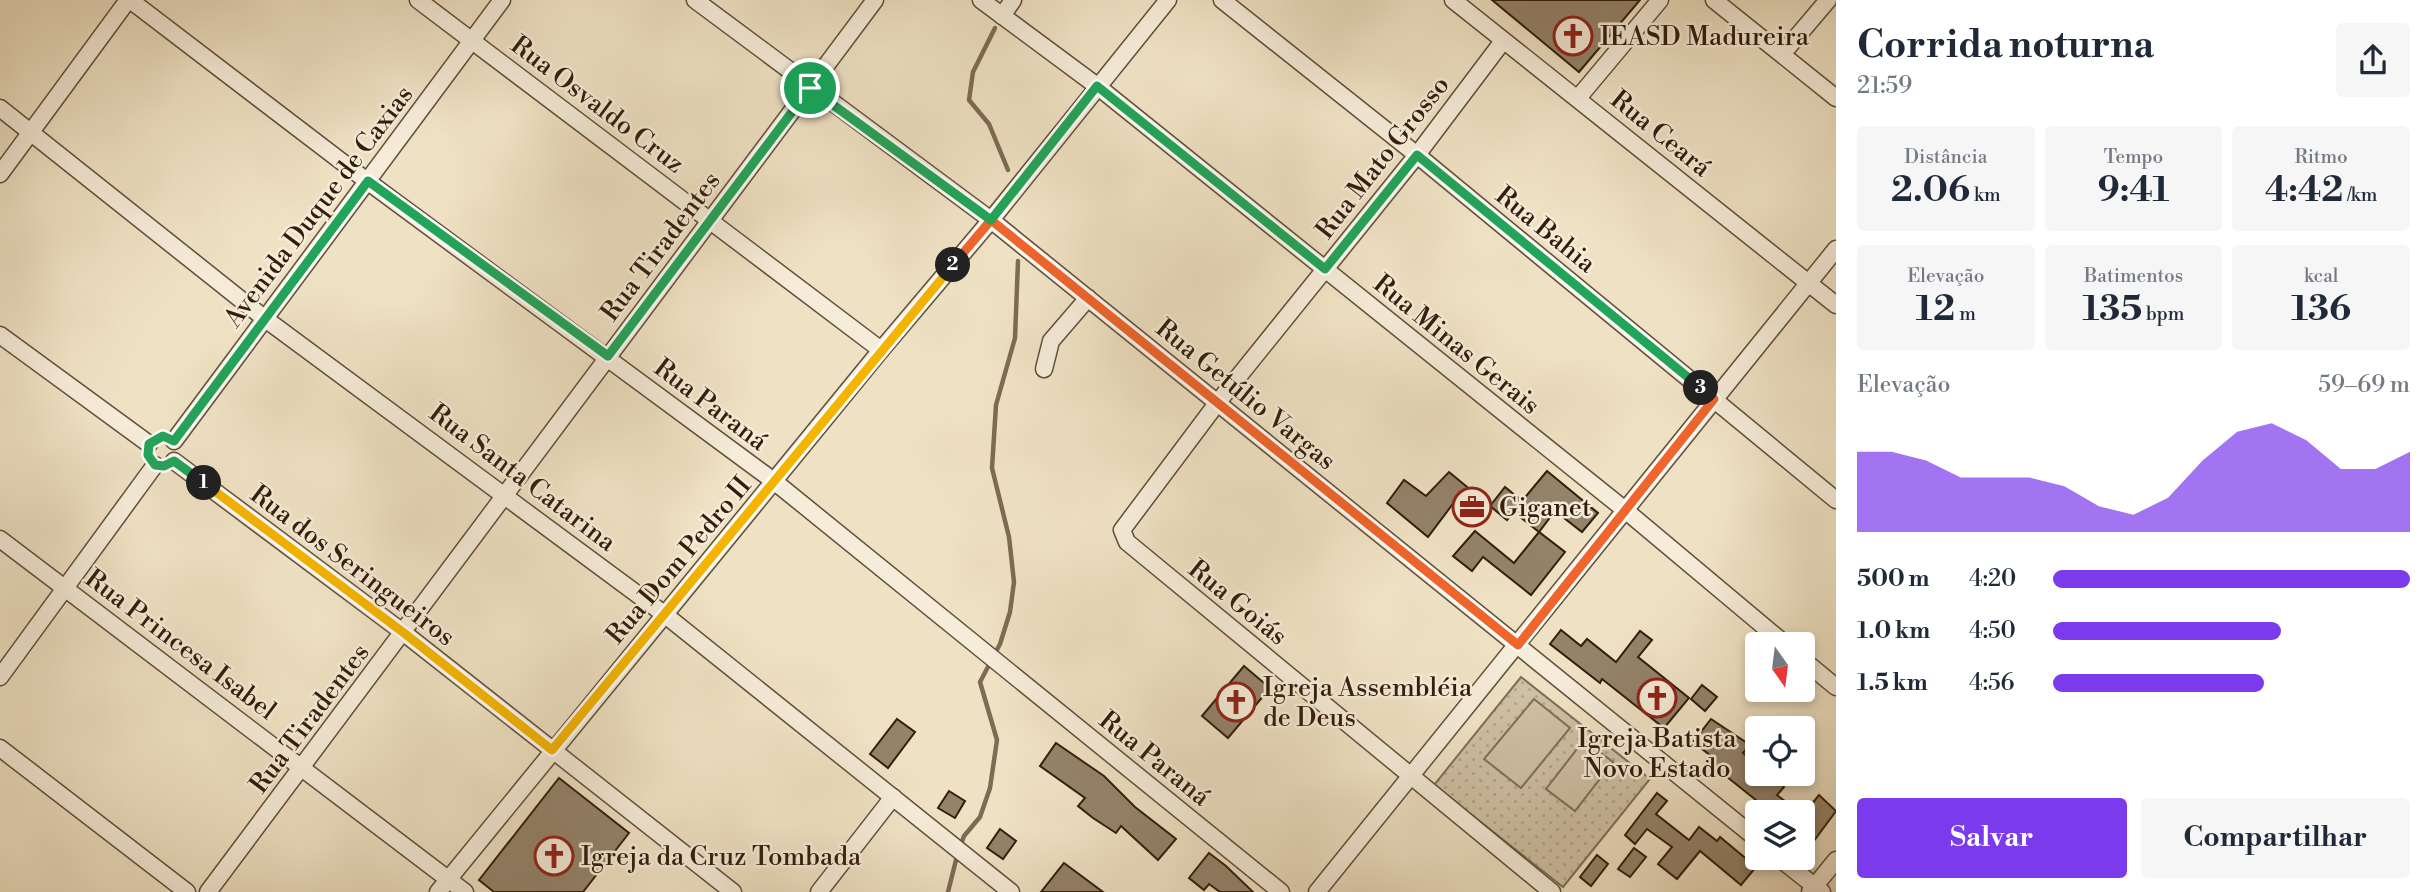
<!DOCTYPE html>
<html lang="pt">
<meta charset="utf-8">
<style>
:root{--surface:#fff;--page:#f6f6f7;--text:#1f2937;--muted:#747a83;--accent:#7c3aed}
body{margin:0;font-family:"Libre Bodoni",serif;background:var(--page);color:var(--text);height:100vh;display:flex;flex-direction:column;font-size:26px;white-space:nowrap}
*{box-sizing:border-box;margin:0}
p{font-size:23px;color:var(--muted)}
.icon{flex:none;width:38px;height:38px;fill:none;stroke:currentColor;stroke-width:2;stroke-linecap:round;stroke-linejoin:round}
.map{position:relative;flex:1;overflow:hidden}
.drawer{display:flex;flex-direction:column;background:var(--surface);width:595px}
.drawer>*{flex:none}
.needle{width:46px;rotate:166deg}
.controls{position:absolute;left:1745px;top:632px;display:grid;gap:14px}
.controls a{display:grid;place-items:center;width:70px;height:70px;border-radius:7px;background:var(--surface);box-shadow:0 4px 10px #0003;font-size:35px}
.pin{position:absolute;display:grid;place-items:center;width:60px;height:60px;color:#fff;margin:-30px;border:4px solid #fff;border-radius:50%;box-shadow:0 2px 7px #0007}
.km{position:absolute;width:35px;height:35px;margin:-18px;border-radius:50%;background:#222;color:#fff;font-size:19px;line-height:35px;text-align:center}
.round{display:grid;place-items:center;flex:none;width:74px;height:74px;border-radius:7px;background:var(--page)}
.overview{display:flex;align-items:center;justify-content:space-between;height:119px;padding:0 21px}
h1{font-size:38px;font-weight:800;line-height:52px}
.metrics{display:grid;grid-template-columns:repeat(3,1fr);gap:10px;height:119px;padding:7px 21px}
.metrics div{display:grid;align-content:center;border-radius:7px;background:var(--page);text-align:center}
.metrics b{font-size:35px;font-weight:800}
.metrics small{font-size:19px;font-weight:400}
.metrics p{font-size:19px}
.chart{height:196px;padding:14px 21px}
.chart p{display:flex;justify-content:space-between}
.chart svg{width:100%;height:126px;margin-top:7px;fill:var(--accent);opacity:.7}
.button{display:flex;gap:14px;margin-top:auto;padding:14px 21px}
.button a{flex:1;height:80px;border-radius:7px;background:var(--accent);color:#fff;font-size:28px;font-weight:800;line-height:80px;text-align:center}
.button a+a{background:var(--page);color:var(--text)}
ul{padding:0 21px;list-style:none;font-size:23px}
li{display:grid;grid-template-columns:112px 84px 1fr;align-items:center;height:52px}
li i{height:18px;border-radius:9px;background:var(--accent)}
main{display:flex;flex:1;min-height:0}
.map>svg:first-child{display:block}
.grass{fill:url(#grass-dots);stroke:#806f58;stroke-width:2}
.garden{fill:#cfc1a5;stroke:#806f58;stroke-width:2}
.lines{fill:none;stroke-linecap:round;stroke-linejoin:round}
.stream{stroke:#7d6b54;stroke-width:4.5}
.building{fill:#94836b;stroke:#321d0b;stroke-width:2}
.minor-casing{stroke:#614e39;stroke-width:19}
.minor{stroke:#f5ecd9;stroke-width:16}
.split-1-casing{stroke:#fff;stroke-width:14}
.split-2-casing{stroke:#fff;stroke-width:14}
.split-3-casing{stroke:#fff;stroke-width:14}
.split-4-casing{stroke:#fff;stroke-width:14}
.split-1{stroke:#22a559;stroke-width:9}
.split-2{stroke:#f5b400;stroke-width:9}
.split-3{stroke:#f0652b;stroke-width:9}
.split-4{stroke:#22a559;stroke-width:9}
.labels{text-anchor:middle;stroke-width:5;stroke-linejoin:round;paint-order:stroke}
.poi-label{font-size:26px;fill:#321d0b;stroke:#f5ecd9;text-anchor:start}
.street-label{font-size:26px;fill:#321d0b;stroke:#f5ecd9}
</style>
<main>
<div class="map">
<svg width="1836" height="892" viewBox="0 0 1836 892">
<defs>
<pattern id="grass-dots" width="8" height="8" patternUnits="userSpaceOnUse" patternTransform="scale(1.75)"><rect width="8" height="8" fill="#cfc1a5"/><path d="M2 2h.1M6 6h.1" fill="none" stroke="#b2a58d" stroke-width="1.8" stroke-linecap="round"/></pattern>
</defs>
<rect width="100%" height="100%" fill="#efe2c4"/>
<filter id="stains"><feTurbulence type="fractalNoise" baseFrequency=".00286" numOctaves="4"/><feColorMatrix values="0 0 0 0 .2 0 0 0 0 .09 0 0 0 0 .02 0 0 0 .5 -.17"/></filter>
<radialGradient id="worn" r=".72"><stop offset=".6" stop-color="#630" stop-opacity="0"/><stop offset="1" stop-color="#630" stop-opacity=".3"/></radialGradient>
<polygon class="grass" points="1521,677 1650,779 1563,887 1434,785"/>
<g class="garden">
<polygon points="1534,699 1570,728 1521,788 1484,759"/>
<polygon points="1584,740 1613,762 1575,811 1546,789"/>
</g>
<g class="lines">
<g class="stream">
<polyline points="995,28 973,72 969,100 989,124 1008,170"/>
<polyline points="960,847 964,836 980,817 990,788 997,740 980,682 1000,644 1010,612 1014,582 1009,537 992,468 996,405 1015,338 1018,261"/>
<polyline points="948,892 957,856"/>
</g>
</g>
<g class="building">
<polygon points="1492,0 1640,0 1579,72"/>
<polygon points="1547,471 1598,513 1582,532 1555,511 1539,532 1514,512 1507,520 1490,506 1505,487 1522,501"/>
<polygon points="1449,472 1490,506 1475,524 1452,505 1428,537 1387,503 1404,480 1426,496"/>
<polygon points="1475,531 1514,563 1539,532 1565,552 1531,595 1483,557 1472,571 1453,556"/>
<polygon points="1561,630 1581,646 1587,639 1616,662 1640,631 1652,640 1638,657 1689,698 1664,728 1602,679 1600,683 1550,644"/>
<polygon points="1244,666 1270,688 1228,738 1202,716"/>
<polygon points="1702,685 1717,697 1705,711 1691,699"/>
<polygon points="897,719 915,732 888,768 870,754"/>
<polygon points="1711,719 1750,745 1743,753 1757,765 1757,774 1768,774 1784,787 1777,795 1799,812 1771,812 1707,761 1711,756 1693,742"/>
<polygon points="1056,743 1104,776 1135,807 1176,839 1158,860 1121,826 1116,833 1093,818 1078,806 1085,798 1040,766"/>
<polygon points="559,778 629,833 583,892 494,892 479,880"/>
<polygon points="949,791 965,801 955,818 938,808"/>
<polygon points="1657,793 1667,801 1656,814 1689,840 1699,827 1717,841 1720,837 1756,867 1741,885 1700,851 1677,879 1658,864 1672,847 1647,829 1635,844 1625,835"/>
<polygon points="1819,795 1836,811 1802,857 1802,816"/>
<polygon points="1000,829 1016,841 1003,859 987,848"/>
<polygon points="1634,848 1646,857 1630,877 1618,869"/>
<polygon points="1209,853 1226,866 1253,892 1220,892 1209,884 1204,890 1189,878"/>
<polygon points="1597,855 1608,864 1591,886 1580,877"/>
<polygon points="1064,863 1103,892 1041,892"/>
</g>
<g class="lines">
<defs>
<g id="minor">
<polyline points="130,0 367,181 775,482 1281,892"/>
<polyline points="418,0 881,350"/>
<polyline points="695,0 991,220 1757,839"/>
<polyline points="981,0 1097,86 1625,510 1785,644"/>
<polyline points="1222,0 1417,155 1836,500"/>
<polyline points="1453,0 1836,305"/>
<polyline points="1714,0 1836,98"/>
<polyline points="1002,16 1013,0"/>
<polyline points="1503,41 1417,155 1218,402 1122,530 1127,542 1552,892"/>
<polyline points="1783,53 1828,0"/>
<polyline points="1578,98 1660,0"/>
<polyline points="0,108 264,318 664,614 1011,892"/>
<polyline points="0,174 128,0"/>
<polyline points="0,335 149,444"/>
<polyline points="1044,369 1051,341 1088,298"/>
<polyline points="174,441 502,0"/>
<polyline points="174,461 404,633 733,892"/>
<polyline points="0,539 465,892"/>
<polyline points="1802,659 1836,687"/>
<polyline points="0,677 155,465"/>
<polyline points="0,748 187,892"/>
<polyline points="1779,858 1822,892"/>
<polyline points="208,892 875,0"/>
<polyline points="438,892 881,350 991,220 1168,0"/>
<polyline points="819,892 893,797"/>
<polyline points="1317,892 1836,249"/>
<polyline points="1810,892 1836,860"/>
</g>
</defs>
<use href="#minor" class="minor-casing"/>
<use href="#minor" class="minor"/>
</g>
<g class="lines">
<defs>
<polyline id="split-1" points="204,483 174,461 164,466 155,465 148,455 149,444 163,436 174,441 368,181 608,356 810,88"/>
<polyline id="split-2" points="204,483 404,633 552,750 953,265"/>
<polyline id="split-3" points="953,265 991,220 1518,645 1714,399 1701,388"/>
<polyline id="split-4" points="810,88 991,220 1097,86 1325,269 1417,155 1701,388"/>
</defs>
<use href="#split-1" class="split-1-casing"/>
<use href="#split-2" class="split-2-casing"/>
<use href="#split-3" class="split-3-casing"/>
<use href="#split-4" class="split-4-casing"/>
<use href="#split-1" class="split-1"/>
<use href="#split-2" class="split-2"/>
<use href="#split-3" class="split-3"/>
<use href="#split-4" class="split-4"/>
</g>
<defs>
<symbol id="church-ring" viewBox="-11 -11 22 22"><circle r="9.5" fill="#f5ecd9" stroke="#8f2418" stroke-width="1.5"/><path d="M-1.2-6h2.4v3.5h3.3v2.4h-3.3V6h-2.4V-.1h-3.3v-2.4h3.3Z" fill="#8f2418"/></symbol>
<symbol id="office-ring" viewBox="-11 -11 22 22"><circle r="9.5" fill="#f5ecd9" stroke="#8f2418" stroke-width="1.5"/><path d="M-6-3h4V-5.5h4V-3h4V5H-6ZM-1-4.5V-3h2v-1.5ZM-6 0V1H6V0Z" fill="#8f2418"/></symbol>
</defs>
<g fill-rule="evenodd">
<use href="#church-ring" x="1551" y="14" width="44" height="44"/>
<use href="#office-ring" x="1450" y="485" width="44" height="44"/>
<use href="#church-ring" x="1635" y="676" width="44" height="44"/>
<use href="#church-ring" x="1214" y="680" width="44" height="44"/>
<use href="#church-ring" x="532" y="834" width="44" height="44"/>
</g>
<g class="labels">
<g class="poi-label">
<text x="1600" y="45">IEASD Madureira</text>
<text x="1499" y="516">Giganet</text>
<text x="1263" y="696">Igreja Assembléia<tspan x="1263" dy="30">de Deus</tspan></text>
<text x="1657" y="747" text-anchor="middle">Igreja Batista<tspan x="1657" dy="30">Novo Estado</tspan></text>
<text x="581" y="865">Igreja da Cruz Tombada</text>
</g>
<g class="street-label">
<text transform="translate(598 104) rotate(37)" y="9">Rua Osvaldo Cruz</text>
<text transform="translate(1661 133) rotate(39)" y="9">Rua Ceará</text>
<text transform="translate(1382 157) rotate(-52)" y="9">Rua Mato Grosso</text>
<text transform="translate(318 206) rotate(-53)" y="9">Avenida Duque de Caxias</text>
<text transform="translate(1546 229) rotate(39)" y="9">Rua Bahia</text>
<text transform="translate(660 246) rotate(-53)" y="9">Rua Tiradentes</text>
<text transform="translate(1457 344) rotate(39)" y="9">Rua Minas Gerais</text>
<text transform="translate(1246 394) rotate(39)" y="9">Rua Getúlio Vargas</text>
<text transform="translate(711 404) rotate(37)" y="9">Rua Paraná</text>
<text transform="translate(523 477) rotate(37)" y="9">Rua Santa Catarina</text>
<text transform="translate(678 560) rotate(-50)" y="9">Rua Dom Pedro II</text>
<text transform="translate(353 565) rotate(37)" y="9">Rua dos Seringueiros</text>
<text transform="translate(1238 602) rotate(39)" y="9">Rua Goiás</text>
<text transform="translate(181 644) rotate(37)" y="9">Rua Princesa Isabel</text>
<text transform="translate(309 718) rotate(-53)" y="9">Rua Tiradentes</text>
<text transform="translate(1155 758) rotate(39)" y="9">Rua Paraná</text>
</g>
</g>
<rect width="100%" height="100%" filter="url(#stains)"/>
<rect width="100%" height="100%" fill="url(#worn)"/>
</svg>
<div class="controls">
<a><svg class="needle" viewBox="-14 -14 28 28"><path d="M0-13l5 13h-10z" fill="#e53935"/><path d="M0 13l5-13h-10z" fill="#747a83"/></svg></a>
<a><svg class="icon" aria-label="locate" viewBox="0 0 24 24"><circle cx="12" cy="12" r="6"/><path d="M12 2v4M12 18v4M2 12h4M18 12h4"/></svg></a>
<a><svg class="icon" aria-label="layers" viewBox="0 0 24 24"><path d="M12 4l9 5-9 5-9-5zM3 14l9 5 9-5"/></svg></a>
</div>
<div class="pin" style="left:810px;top:88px;background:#1e9e55"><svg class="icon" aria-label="arrive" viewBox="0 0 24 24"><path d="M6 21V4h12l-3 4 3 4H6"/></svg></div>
<b class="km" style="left:204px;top:483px">1</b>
<b class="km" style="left:953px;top:265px">2</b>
<b class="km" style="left:1701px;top:388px">3</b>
</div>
<section class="drawer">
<div class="overview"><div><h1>Corrida noturna</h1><p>21:59</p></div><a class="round"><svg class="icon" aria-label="share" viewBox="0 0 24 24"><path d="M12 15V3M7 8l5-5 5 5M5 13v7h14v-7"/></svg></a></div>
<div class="metrics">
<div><p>Distância</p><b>2.06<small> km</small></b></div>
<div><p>Tempo</p><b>9:41</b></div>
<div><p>Ritmo</p><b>4:42<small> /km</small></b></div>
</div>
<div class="metrics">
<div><p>Elevação</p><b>12<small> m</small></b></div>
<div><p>Batimentos</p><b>135<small> bpm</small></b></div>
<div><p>kcal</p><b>136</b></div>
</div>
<div class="chart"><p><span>Elevação</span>59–69 m</p>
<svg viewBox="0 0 160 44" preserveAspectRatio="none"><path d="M0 44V16L10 16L20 19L30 25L40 25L50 25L60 28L70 35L80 38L90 32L100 19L110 9L120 6L130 12L140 22L150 22L160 16V44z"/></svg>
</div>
<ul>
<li><b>500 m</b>4:20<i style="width:100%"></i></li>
<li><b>1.0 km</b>4:50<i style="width:64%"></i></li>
<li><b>1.5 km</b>4:56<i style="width:59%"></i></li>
</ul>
<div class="button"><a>Salvar</a><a>Compartilhar</a></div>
</section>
</main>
